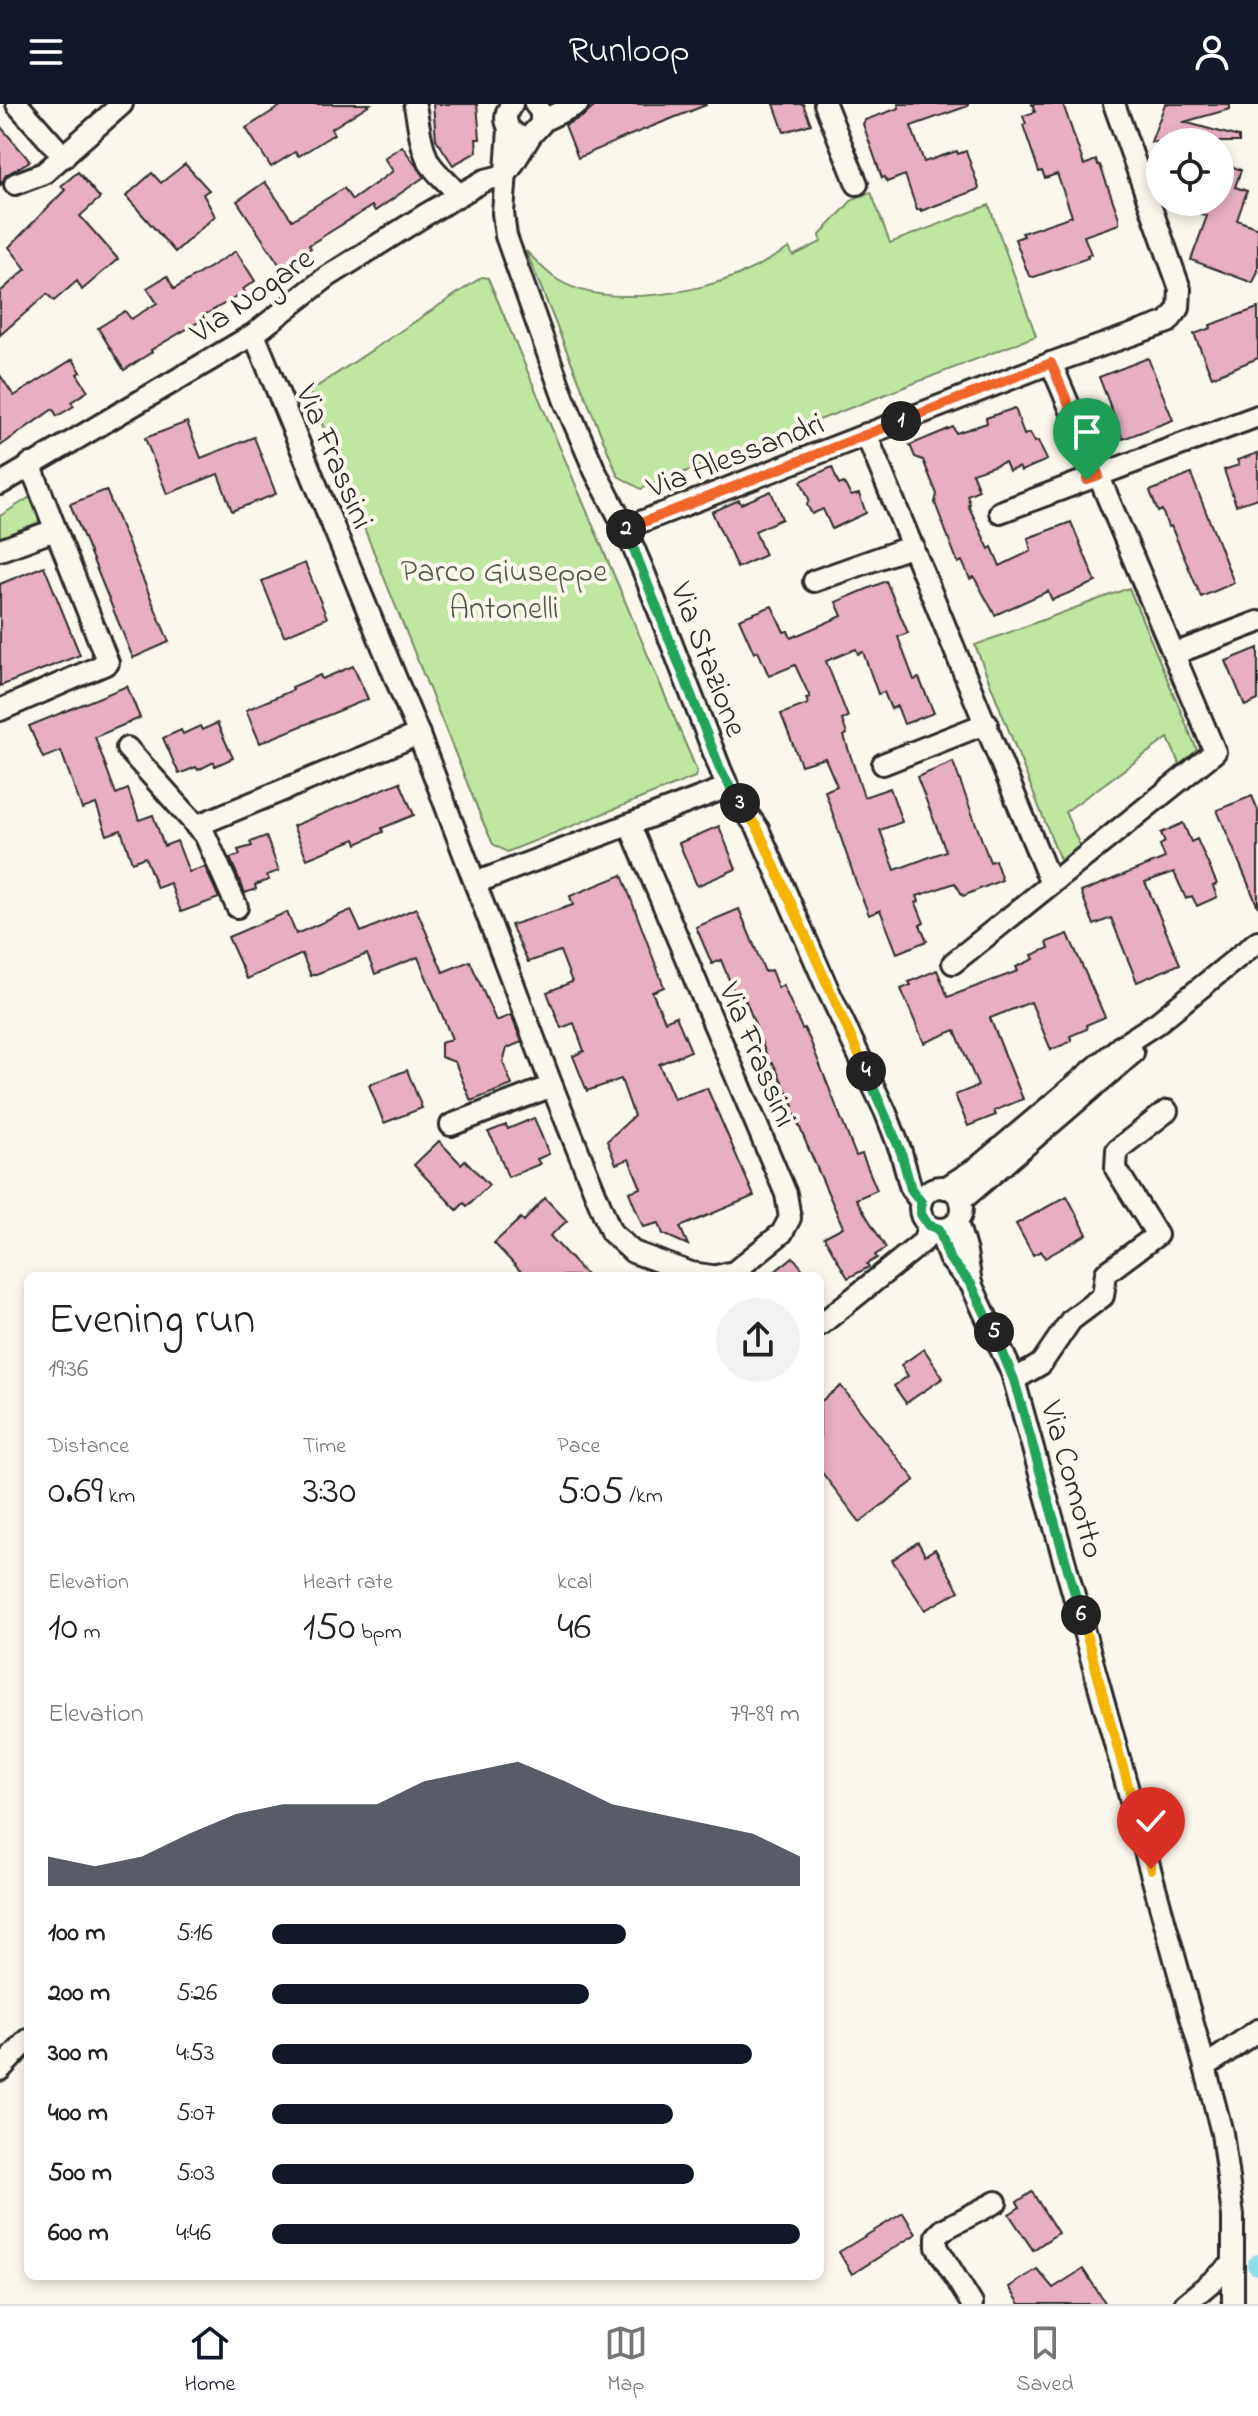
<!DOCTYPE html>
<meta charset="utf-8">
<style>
:root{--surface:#fff;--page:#f2f2f2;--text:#222;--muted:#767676;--line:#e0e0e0;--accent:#111827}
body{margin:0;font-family:"Indie Flower",sans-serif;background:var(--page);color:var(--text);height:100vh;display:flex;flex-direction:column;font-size:30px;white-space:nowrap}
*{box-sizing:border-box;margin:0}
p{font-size:26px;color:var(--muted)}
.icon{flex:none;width:44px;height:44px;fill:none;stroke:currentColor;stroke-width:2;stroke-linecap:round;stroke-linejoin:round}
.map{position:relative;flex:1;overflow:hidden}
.side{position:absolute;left:24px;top:1168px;width:800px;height:1008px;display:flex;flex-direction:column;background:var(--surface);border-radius:12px;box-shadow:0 4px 12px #0003}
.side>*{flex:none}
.controls{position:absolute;left:1146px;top:24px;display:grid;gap:16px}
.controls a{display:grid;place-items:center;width:88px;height:88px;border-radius:50%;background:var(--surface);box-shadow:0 4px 12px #0003;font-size:40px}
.pin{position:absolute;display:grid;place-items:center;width:68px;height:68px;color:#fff;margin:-82px -34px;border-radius:50% 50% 50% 0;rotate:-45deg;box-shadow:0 0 8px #0007}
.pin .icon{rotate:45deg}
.km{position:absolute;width:40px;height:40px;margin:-20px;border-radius:50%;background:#222;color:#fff;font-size:22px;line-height:40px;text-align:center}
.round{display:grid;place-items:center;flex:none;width:84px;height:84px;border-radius:42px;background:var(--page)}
.headline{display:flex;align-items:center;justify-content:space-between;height:136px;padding:0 24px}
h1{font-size:44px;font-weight:600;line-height:60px}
.stats{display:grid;grid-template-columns:repeat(3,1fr);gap:12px;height:136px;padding:8px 24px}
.stats div{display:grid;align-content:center}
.stats b{font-size:40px;font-weight:600}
.stats small{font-size:22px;font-weight:400}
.stats p{font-size:22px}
.chart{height:224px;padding:16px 24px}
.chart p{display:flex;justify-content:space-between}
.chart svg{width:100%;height:144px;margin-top:8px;fill:var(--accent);opacity:.7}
ul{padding:0 24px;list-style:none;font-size:26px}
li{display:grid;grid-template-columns:128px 96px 1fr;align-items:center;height:60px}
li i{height:20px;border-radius:10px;background:var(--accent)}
header{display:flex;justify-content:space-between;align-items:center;height:104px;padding:0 24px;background:var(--accent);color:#fff;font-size:36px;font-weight:600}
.dock{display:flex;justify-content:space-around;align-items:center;height:112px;border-top:2px solid var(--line);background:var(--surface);font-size:22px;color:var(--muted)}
.dock a{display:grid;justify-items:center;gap:4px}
.dock .selected{color:var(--accent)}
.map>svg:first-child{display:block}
.green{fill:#bfe7a2;stroke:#758966;stroke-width:2}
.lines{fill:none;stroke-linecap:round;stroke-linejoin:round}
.canal{stroke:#8edeeb;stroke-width:20}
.building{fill:#e8afc3;stroke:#2b2b2b;stroke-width:2}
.minor-casing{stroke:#2b2b2b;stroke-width:26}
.minor{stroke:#fbf7ec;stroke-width:20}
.split-1-casing{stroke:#fff;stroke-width:16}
.split-2-casing{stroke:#fff;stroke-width:16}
.split-3-casing{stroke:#fff;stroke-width:16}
.split-4-casing{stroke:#fff;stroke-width:16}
.split-5-casing{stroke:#fff;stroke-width:16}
.split-6-casing{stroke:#fff;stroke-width:16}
.split-7-casing{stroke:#fff;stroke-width:16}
.split-1{stroke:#f0652b;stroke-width:10}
.split-2{stroke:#f0652b;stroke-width:10}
.split-3{stroke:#22a559;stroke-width:10}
.split-4{stroke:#f5b400;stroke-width:10}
.split-5{stroke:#22a559;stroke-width:10}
.split-6{stroke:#22a559;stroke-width:10}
.split-7{stroke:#f5b400;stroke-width:10}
.labels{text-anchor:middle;stroke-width:8;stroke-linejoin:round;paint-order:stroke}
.street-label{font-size:32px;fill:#2b2b2b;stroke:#fbf7ec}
.park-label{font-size:32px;fill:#505a49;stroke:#fbf7ec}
</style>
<header><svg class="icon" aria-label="menu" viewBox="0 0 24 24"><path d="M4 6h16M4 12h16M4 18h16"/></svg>Runloop<svg class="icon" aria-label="person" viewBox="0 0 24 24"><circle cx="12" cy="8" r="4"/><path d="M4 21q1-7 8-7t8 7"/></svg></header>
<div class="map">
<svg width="1258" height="2200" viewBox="0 0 1258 2200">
<rect width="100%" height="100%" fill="#fbf7ec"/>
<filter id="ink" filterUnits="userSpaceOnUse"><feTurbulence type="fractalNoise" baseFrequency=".0125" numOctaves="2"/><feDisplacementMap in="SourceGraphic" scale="16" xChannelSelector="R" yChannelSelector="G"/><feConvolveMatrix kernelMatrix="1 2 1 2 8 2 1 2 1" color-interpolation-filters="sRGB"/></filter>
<g filter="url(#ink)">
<g class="green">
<path d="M871,88L890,139L989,101L1036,232L641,385L618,372L526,147C536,156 546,169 558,176C605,205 697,190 745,168C760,162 775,152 789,144L793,152L821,138L820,131L853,95Z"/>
<polygon points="482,173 488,174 697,667 695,673 507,748 493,740 483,718 309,288"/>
<polygon points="35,390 44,416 0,434 0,412"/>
<polygon points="1129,484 1197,646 1180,661 1168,634 1065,708 1080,742 1060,756 975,541"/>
</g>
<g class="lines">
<polyline class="canal" points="1257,2161 1258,2160"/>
</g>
<g class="building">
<polygon points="284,0 370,0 331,25 334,30 299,52 295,48 271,63 246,24"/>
<polygon points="433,0 477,0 480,35 476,35 477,48 453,61 436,35"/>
<polygon points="597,0 706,0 706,1 628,32 578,54 565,21 584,12"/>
<polygon points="774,0 803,0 811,20 784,28"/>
<polygon points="898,0 968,0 968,2 911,22 924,58 957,47 958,50 966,47 979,84 976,86 921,107 921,105 917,106 905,71 887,78 885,73 882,74 863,20 865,16 899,4"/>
<polygon points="1032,0 1063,0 1084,61 1096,56 1098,61 1100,61 1119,114 1119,120 1084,132 1091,150 1087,151 1088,154 1034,173 1029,172 1015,135 1024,132 1022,129 1072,112 1057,70 1045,74 1042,67 1039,68 1023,21 1026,20 1023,12 1035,8"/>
<polygon points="1165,0 1230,0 1230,5 1184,18 1239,33 1239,38 1151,38"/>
<polygon points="0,22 30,57 6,71 0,82"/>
<polygon points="402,42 424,73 375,107 372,102 309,141 311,144 281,163 237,97 265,78 292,116 344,84 352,96 393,67 384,54"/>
<polygon points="1220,58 1241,66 1235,83 1247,87 1237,116 1258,124 1258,167 1253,179 1191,156 1207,112 1174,100 1220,98"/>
<polygon points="185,60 209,86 203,90 215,112 175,148 126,92 152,69 161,79"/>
<polygon points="78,68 100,94 80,112 118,155 82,186 77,177 54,197 47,190 0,231 0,188 26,165 9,143 65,86 61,82"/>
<polygon points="236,147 255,177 243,185 245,188 201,213 202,216 151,246 152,248 124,266 98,224 125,207 131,215 157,199 147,184 167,172 174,185"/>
<polygon points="1258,204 1258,254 1212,273 1194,230 1211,224 1210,221"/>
<polygon points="1148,254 1173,316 1123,335 1099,273"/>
<polygon points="73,255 81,268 77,270 88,287 71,298 74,302 57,312 53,305 0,342 0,271 14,292"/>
<polygon points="1015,304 1024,331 1030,329 1035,338 1038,337 1047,356 1021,367 1019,363 1009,367 1005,358 972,369 979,386 967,391 970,400 968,401 989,445 992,443 1000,462 1031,447 1028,434 1071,418 1096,478 1052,496 1048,487 995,511 974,473 970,475 962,457 958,459 935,399 937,390 923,356 915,353 910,341 953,323 956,329 987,319 986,314"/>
<polygon points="187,318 201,354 254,333 276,390 232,407 218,370 167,390 145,334"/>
<polygon points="1258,349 1258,394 1236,401 1224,366 1239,361 1237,356"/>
<polygon points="832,363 839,381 844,379 851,392 859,390 866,409 832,425 823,405 812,410 807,401 809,395 801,377"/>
<polygon points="1191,370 1234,479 1201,493 1171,422 1168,423 1162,406 1158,408 1150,387"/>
<polygon points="106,386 169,538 133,554 70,400"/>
<polygon points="771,387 782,415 755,427 765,451 737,464 712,408 739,396 741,400"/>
<polygon points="305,459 327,514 284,532 262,477"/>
<polygon points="44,462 80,551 0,582 0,480"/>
<polygon points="886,477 908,529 898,533 914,576 919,574 934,609 904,620 897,602 891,605 884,588 878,590 863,548 858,550 856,545 826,557 848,613 842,616 847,630 844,632 864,693 890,684 902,718 880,726 895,766 946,747 917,673 953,658 990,758 995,756 1002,776 963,792 955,779 917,792 919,797 916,799 924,819 920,821 927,837 897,849 880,806 869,811 857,781 825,687 837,682 825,654 801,661 781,610 808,600 806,594 810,593 795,561 769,572 758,547 754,549 739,515 772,502 784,528 788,527 791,534 842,512 836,498"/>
<polygon points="1258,544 1258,596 1245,602 1226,557"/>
<polygon points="353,562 368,595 260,639 246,606 293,586 292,583 320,571 322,575"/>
<polygon points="127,582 140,614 95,633 116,690 128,685 139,716 153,711 164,742 177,737 189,768 205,763 219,794 181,808 170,779 157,784 145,753 132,758 121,726 107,731 96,700 82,705 61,647 43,654 29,622"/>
<polygon points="217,619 233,654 215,662 214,658 198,666 196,663 179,670 163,634 181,626 183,630 200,622 202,626"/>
<polygon points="400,678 414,711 382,724 383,728 357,740 355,735 307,755 293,722"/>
<polygon points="1252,692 1258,706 1258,803 1217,706"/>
<polygon points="1183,719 1191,738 1197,735 1217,780 1213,782 1217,793 1197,802 1192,792 1186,795 1174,768 1145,778 1180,860 1137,878 1111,814 1094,821 1081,788 1165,754 1160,741 1165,738 1161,729"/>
<polygon points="719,722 736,765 697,782 679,739"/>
<polygon points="266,732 279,767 267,771 269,776 255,781 256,785 245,789 230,754 240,751 238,746 252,742 250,738"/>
<polygon points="622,771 664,883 652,888 665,917 676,912 691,947 659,960 674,995 707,984 754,1092 680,1123 688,1141 663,1130 659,1119 643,1123 629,1088 641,1084 629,1055 616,1060 607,1037 634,1012 621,975 587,987 573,952 584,947 574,919 561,924 547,888 572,878 560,847 528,858 511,821 573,801 570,792"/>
<polygon points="416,804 443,868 470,857 496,917 511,911 522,938 507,944 503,958 512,981 471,997 455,958 441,953 441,939 452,935 418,853 375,870 367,850 311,872 302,850 247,875 228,833 287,808 296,830 351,806 361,828"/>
<polygon points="739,805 765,868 771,866 778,884 783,881 802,925 804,924 810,936 856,1052 862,1050 877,1086 856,1095 886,1144 875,1151 877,1154 867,1160 869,1163 848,1174 824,1133 843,1123 807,1041 791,1002 794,1002 773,959 770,960 746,897 739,900 721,856 712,860 696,823"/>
<polygon points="1068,830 1105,913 1086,921 1087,925 1070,932 1072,937 1051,946 1031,898 990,914 1023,995 994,1007 996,1011 968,1022 955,991 978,982 955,926 924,939 901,885 911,881 909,878 937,866 948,893 1018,867 1016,863 1034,855 1032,851 1049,844 1047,838"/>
<polygon points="407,966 422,1004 384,1019 369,981"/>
<polygon points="534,1014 549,1050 537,1055 540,1060 508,1073 494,1038 488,1028 506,1021 508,1025"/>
<polygon points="439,1037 461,1060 465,1056 489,1081 467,1102 464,1099 457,1106 414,1061"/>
<polygon points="1067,1092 1087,1130 1045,1154 1041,1147 1033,1151 1016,1120"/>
<polygon points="545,1094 567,1117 550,1132 587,1172 525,1172 494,1139 521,1114 524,1117"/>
<polygon points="793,1153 808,1172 769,1172"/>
<polygon points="924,1245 943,1274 906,1299 894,1282 908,1272 901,1261"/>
<polygon points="841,1282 915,1376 860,1418 820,1366 820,1298"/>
<polygon points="918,1438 925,1451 935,1445 959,1487 925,1506 892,1456"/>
<polygon points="1032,2088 1058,2129 1033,2146 1009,2110 1020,2103 1017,2098"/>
<polygon points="903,2109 916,2130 852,2170 839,2148"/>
<polygon points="1037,2165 1053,2184 1083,2165 1106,2200 1020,2200 1009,2183"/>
</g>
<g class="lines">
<defs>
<g id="minor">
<polyline points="17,0 64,53"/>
<path d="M512,0C502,12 505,25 519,32"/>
<polyline points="825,0 857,80"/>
<path d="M415,2C419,20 420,42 429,58C436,70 450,79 458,91"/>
<polyline points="542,17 578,0"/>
<polyline points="509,25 503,109 506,132 564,295 595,367 625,424 645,471 721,667 728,683 758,725 828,886 886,1009 901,1048 911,1085 921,1098"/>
<polyline points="510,65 531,31 541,20 541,8 535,0"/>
<polyline points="15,80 44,69 122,0"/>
<polyline points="254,230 417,626 552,982 611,1128 633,1148 691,1169 712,1172"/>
<polyline points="866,330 1051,780"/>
<polyline points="0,380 254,230 327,173 425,111 485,76 505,71"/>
<polyline points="1000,408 1258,312"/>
<polyline points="625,424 1051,259 1168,218 1179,204 1180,185 1114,0"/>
<polyline points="0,446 55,426"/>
<polyline points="814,477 913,442"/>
<polyline points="1174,550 1258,518"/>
<polyline points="0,606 108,559 30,360"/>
<polyline points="127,644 205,731 237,803"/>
<polyline points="883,660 987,619"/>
<polyline points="196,722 419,630"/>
<polyline points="630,722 786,1090 790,1114 782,1129 734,1168 717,1172"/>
<polyline points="475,779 728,683"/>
<polyline points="953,859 1215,648 1051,259"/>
<polyline points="451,1021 552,982"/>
<circle cx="941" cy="1104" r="21"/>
<polyline points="945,1084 978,1063 1120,943 1157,919 1258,837"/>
<polyline points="961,1097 1133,949"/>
<polyline points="957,1118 966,1148 971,1180"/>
<polyline points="939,1125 949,1154 971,1180 1012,1269 1205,1963 1222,2029 1233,2112 1233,2200"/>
<polyline points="820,1221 924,1137 928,1121"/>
<polyline points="1014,1276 1041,1260 1071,1216 1103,1192 1106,1169 1157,1131 1116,1065 1117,1046 1167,1007"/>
<polyline points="1205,1963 1258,1926"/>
<polyline points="0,1966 28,1936"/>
<polyline points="972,2200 937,2143 937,2132 944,2125 996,2098"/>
<polyline points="1185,2200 1233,2160"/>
</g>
</defs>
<use href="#minor" class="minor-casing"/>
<use href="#minor" class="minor"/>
</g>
</g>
<g class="lines" filter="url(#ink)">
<defs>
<polyline id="split-1" points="901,317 1051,259 1099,372 1087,376"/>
<polyline id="split-2" points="626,425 901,317"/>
<polyline id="split-3" points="626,425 721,667 740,699"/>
<polyline id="split-4" points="740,699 758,725 866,967"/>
<polyline id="split-5" points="866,967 901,1048 911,1085 921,1098 921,1110 928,1121 939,1125 949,1154 971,1180 994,1228"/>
<polyline id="split-6" points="994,1228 1014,1276 1081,1511"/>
<polyline id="split-7" points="1081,1511 1151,1765"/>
</defs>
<use href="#split-1" class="split-1-casing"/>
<use href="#split-2" class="split-2-casing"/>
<use href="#split-3" class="split-3-casing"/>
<use href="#split-4" class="split-4-casing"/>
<use href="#split-5" class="split-5-casing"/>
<use href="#split-6" class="split-6-casing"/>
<use href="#split-7" class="split-7-casing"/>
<use href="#split-1" class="split-1"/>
<use href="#split-2" class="split-2"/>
<use href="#split-3" class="split-3"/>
<use href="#split-4" class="split-4"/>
<use href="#split-5" class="split-5"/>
<use href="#split-6" class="split-6"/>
<use href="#split-7" class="split-7"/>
</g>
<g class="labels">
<g class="street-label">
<text transform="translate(251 190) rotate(-35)" y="11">Via Nogare</text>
<text transform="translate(735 350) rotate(-21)" y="11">Via Alessandri</text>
<text transform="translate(336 352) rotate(67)" y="11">Via Frassini</text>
<text transform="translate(710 555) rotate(69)" y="11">Via Stazione</text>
<text transform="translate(759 950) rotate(67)" y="11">Via Frassini</text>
<text transform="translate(1074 1375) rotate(74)" y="11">Via Comotto</text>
</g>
<g class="park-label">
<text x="504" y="477">Parco Giuseppe<tspan x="504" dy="37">Antonelli</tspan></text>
</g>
</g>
</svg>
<div class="controls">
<a><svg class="icon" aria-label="locate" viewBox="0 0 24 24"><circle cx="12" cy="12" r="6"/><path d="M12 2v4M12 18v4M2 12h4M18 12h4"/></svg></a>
</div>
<div class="pin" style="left:1087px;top:376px;background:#1e9e55"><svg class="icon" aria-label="arrive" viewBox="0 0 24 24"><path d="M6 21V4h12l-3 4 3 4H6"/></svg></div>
<div class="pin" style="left:1151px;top:1765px;background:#d93025"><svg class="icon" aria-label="check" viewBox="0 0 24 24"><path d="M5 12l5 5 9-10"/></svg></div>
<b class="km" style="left:901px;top:317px">1</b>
<b class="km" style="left:626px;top:425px">2</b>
<b class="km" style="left:740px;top:699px">3</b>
<b class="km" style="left:866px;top:967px">4</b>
<b class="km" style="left:994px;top:1228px">5</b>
<b class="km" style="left:1081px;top:1511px">6</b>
<section class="side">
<div class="headline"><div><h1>Evening run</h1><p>19:36</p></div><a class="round"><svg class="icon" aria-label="share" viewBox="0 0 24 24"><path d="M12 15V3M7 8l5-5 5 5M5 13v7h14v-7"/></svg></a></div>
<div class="stats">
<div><p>Distance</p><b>0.69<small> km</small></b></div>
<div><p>Time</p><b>3:30</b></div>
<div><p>Pace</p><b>5:05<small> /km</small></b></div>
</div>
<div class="stats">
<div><p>Elevation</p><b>10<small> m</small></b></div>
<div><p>Heart rate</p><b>150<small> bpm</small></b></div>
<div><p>kcal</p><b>46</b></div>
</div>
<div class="chart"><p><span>Elevation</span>79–89 m</p>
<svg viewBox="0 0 160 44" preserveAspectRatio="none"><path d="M0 44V35L10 38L20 35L30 28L40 22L50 19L60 19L70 19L80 12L90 9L100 6L110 12L120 19L130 22L140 25L150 28L160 35V44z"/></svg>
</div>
<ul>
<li><b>100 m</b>5:16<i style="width:67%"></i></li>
<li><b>200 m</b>5:26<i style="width:60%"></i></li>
<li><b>300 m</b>4:53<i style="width:91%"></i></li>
<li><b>400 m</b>5:07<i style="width:76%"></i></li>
<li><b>500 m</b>5:03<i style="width:80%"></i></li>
<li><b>600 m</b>4:46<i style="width:100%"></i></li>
</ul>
</section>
</div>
<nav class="dock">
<a class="selected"><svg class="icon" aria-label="home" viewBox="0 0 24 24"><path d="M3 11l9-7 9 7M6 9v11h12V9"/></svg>Home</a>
<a><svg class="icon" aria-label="map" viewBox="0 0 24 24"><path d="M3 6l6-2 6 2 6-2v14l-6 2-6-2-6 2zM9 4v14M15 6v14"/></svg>Map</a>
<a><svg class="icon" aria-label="saved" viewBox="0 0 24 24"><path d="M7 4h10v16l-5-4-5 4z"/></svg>Saved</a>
</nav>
